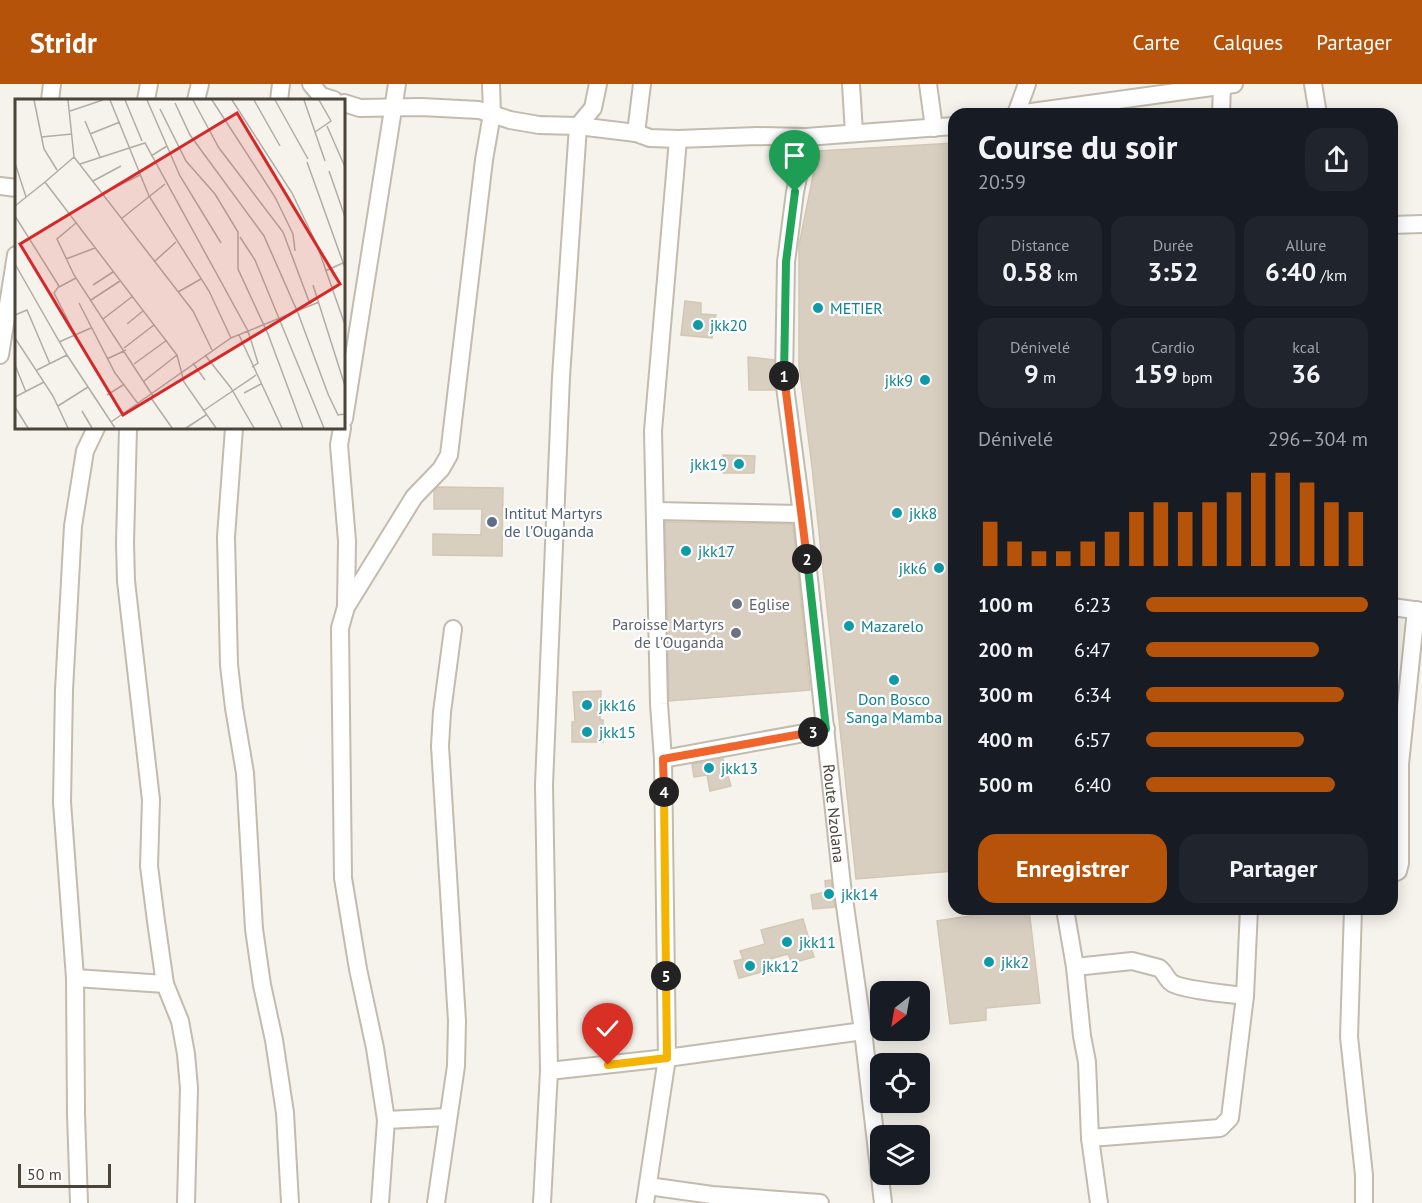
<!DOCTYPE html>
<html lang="fr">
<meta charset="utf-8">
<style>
:root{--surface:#171b24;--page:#20242c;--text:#f1f3f6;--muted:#9ea1a6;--accent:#b45309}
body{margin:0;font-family:"PT Sans",sans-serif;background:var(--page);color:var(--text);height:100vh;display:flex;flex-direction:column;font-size:22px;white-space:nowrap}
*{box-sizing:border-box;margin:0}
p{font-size:20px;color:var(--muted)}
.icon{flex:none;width:33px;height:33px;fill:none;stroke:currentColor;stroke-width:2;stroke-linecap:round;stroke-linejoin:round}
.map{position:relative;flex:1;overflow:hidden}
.panel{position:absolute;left:948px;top:24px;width:450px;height:807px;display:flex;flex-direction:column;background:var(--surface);border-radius:18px;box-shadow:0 3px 15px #0003}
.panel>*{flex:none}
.needle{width:39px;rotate:211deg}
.controls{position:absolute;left:870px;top:897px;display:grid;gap:12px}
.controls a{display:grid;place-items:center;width:60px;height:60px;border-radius:12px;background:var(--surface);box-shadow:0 3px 15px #0003;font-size:30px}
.scale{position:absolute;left:18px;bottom:15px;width:93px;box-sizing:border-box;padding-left:6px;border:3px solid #4b4439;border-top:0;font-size:16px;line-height:21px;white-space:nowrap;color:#4b4439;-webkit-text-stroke:4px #fff;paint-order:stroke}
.pin{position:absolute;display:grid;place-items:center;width:51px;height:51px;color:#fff;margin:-62px -26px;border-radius:50% 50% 50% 0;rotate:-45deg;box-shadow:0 0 6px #0007}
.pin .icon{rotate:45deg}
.km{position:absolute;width:30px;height:30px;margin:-15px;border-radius:50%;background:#222;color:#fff;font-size:16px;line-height:30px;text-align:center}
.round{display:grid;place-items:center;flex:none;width:63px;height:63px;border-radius:18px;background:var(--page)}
.headline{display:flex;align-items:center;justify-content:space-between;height:102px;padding:0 30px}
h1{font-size:33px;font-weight:600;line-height:45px}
.metrics{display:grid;grid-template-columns:repeat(3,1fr);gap:9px;height:102px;padding:6px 30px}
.metrics div{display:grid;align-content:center;border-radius:15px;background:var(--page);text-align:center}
.metrics b{font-size:26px;font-weight:600}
.metrics small{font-size:16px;font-weight:400}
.metrics p{font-size:16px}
.chart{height:168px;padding:12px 30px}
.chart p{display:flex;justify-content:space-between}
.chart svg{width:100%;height:108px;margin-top:6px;stroke:var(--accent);stroke-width:6}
.action{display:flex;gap:12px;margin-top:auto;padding:12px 30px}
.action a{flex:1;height:69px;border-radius:18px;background:var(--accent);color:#fff;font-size:24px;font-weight:600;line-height:69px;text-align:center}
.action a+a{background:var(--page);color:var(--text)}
ul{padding:0 30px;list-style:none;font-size:20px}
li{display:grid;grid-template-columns:96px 72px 1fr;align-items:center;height:45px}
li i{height:15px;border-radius:8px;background:var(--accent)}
header{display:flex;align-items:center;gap:36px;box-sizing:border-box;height:84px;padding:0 30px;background:var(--accent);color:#fff}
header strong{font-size:28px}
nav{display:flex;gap:33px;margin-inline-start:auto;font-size:21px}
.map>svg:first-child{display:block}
.building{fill:#d8cfc1;stroke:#d3c7b4;stroke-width:1.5}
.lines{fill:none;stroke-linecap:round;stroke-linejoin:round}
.minor-casing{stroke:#c2bbae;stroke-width:20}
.minor{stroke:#fff;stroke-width:16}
.split-1-casing{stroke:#fff;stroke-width:12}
.split-2-casing{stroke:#fff;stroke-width:12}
.split-3-casing{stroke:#fff;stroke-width:12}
.split-4-casing{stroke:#fff;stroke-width:12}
.split-5-casing{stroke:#fff;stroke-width:12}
.split-6-casing{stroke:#fff;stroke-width:12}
.split-1{stroke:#22a559;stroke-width:8}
.split-2{stroke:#f0652b;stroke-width:8}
.split-3{stroke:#22a559;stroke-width:8}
.split-4{stroke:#f0652b;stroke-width:8}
.split-5{stroke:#f5b400;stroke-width:8}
.split-6{stroke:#f5b400;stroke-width:8}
.culture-dot{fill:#0f9aa8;stroke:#fff;stroke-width:2}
.service-dot{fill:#5c6f8a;stroke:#fff;stroke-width:2}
.worship-dot{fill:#6b7280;stroke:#fff;stroke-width:2}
.labels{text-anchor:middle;stroke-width:4.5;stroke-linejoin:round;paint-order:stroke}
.culture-label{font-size:16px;fill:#0d838f;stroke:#fff;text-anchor:start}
.service-label{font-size:16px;fill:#4e5e75;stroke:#fff;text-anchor:start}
.worship-label{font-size:16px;fill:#5b616d;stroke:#fff;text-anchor:start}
.street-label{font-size:16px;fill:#4b4439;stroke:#fff}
.inset-road{fill:none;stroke:#b2ada4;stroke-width:1.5}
.view{fill:#d62828;fill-opacity:0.15;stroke:#d62828;stroke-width:3}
.inset-edge{fill:none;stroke:#4b4439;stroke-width:3}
</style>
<header>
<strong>Stridr</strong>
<nav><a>Carte</a><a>Calques</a><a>Partager</a></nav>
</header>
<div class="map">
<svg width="1422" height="1119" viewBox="0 0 1422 1119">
<rect width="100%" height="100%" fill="#f6f3ec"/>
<g class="building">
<polygon points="954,59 954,787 856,795 812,383 799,281 799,161 818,67"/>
<polygon points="685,217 701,219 701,230 716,231 712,254 681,251"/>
<polygon points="748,273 774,276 775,306 749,306"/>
<polygon points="723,371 755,372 754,389 723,389"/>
<polygon points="438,403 503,404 502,472 433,471 433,450 481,451 482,425 434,425 434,407"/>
<polygon points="665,438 793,440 810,606 669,617"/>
<polygon points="601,607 600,636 603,636 603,658 572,658 572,638 575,638 573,608"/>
<polygon points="723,675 731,702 710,707 707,691 694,693 692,680"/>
<polygon points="831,796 835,823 813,825 811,811 826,808 825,797"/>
<polygon points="1015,825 1029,825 1040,919 986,924 986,936 950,940 937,837"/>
<polygon points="803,835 814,873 792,879 788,870 763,877 766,887 739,894 734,877 743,875 740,867 765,860 761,846"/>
</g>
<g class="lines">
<defs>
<g id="minor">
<polyline points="311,0 321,12 334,16"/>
<polyline points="851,0 854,49"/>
<polyline points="928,0 934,44"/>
<polyline points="1313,0 1318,30"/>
<polyline points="50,16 52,0"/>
<polyline points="146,16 149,0"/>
<polyline points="196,16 200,0"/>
<polyline points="279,16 281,0"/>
<polyline points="344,19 360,24 421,23 479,26 510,36 539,41 578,42 636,49 650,54 678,55 757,52 806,53 954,42"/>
<polyline points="1016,30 1234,0"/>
<polyline points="1016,30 1027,0"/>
<polyline points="1221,30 1222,2"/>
<polyline points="636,49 642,0"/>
<path id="s1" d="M806,53L795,108L786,178L784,295L802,430L842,801L863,947L883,1119"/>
<polyline points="0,102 16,104"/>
<polyline points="1392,141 1422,140"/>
<polyline points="0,271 16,171"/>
<polyline points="344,335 397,0"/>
<polyline points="128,344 125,459 126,497 151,716 149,782 156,837 165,900 180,937 186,970 189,1004 186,1119"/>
<polyline points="234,344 226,453 229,581 234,624 245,689 254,845 262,901 274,956 285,1029 290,1119"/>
<polyline points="342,344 339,361 347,457 346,522"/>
<polyline points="656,427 802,430"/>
<polyline points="1392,523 1422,527"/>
<polyline points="663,675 826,645"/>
<polyline points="1392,790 1398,787 1400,779 1400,680 1416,526"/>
<polyline points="1065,825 1075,883 1082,952 1087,978 1090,1054 1099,1119"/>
<polyline points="1353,825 1349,953 1364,1091 1364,1119"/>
<path d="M1075,883L1132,877L1159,884C1165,888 1166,895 1172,899C1183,906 1229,910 1245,912"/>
<polyline points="75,894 165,900"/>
<polyline points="549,987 667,974 863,947"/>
<polyline points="386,1036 448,1033"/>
<polyline points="1090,1054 1220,1044 1230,1034 1245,912 1249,825"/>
<polyline points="648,1102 712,1111 820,1119"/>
<polyline points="79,1119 76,1030 75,894 62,718 64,606 73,442 85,367 96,344"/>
<polyline points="380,1119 386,1036 375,964 358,885 343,794 340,544 346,523 414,413 441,385 449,371 484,76 492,30 491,0"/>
<polyline points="436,1119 456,982 457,937 440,662 442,628 453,545"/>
<polyline points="542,1119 549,987 544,701 561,293 578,42 593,24 598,0"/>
<polyline points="645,1119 667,974 663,675 659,620 653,347 678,55"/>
</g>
</defs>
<use href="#minor" class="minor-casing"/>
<use href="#minor" class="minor"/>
</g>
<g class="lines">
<defs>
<polyline id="split-1" points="784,292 786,178 795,108"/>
<polyline id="split-2" points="784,292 807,475"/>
<polyline id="split-3" points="807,475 826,645 813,648"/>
<polyline id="split-4" points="664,708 663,675 813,648"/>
<polyline id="split-5" points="664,708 666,892"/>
<polyline id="split-6" points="608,981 667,974 666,892"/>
</defs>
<use href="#split-1" class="split-1-casing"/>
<use href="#split-2" class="split-2-casing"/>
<use href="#split-3" class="split-3-casing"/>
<use href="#split-4" class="split-4-casing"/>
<use href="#split-5" class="split-5-casing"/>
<use href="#split-6" class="split-6-casing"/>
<use href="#split-1" class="split-1"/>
<use href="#split-2" class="split-2"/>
<use href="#split-3" class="split-3"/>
<use href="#split-4" class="split-4"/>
<use href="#split-5" class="split-5"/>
<use href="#split-6" class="split-6"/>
</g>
<g class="culture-dot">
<circle cx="818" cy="224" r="6"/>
<circle cx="698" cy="241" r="6"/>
<circle cx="925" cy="296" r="6"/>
<circle cx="739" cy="380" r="6"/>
<circle cx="897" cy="429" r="6"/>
<circle cx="686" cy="467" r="6"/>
<circle cx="939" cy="484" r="6"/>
<circle cx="849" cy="542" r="6"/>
<circle cx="894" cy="596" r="6"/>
<circle cx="587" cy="621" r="6"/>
<circle cx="587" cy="648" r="6"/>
<circle cx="709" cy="684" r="6"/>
<circle cx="829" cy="810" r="6"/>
<circle cx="787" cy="858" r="6"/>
<circle cx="989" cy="878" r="6"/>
<circle cx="750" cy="882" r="6"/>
</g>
<circle class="service-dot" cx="492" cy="438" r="6"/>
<g class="worship-dot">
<circle cx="737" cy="520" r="6"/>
<circle cx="736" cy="549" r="6"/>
</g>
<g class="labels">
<g class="culture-label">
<text x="830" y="230">METIER</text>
<text x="710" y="247">jkk20</text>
<text x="913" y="302" text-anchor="end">jkk9</text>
<text x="727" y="386" text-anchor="end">jkk19</text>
<text x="909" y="435">jkk8</text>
<text x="698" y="473">jkk17</text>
<text x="927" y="490" text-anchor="end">jkk6</text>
<text x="861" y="548">Mazarelo</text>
<text x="894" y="621" text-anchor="middle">Don Bosco<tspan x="894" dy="18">Sanga Mamba</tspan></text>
<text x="599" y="627">jkk16</text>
<text x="599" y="654">jkk15</text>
<text x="721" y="690">jkk13</text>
<text x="841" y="816">jkk14</text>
<text x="799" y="864">jkk11</text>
<text x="1001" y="884">jkk2</text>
<text x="762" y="888">jkk12</text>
</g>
<g class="service-label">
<text x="504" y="435">Intitut Martyrs<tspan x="504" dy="18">de l'Ouganda</tspan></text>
</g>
<g class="worship-label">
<text x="749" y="526">Eglise</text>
<text x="724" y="546" text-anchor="end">Paroisse Martyrs<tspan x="724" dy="18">de l'Ouganda</tspan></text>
</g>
<g class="street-label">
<text dy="6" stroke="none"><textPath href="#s1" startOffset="681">Route Nzolana</textPath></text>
</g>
</g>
<g transform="translate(15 15)">
<rect width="330" height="330" fill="#f6f3ec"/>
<path class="inset-road" d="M19,1L29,50L42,71M53,1L59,58L178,212L197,251M95,1L134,97L194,192L216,239M110,1L127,42M132,1L165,77L206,144M178,1L204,49L268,133L295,205M197,1L260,98L278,135L280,152M217,1L277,94L302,146L330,226M239,1L265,47M260,1L293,60M289,1L310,62M160,4L175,36L249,137L283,214L313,295L323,316L330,315M145,10L171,62L200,95L223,133V170L253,235L288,329M55,12L88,1M70,22L85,58M312,27L330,68M300,33L316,22L304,1M75,35L105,23M26,38L57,35M136,57L152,47M59,58L30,83L162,256L169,283L201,329M292,63L330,169M0,64L11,98M65,65L130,44L233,232L243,264L237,268M314,72L330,118M78,82L106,67M87,95L125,76M0,107L30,83M0,117L44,187L39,194L60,235M106,120L150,85M61,124L42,140L59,176L138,297M225,138L240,161L309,329M51,160L80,149M140,162L161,143M0,165L52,256L100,329M310,172L328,164M78,186L98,173M298,186L330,287M44,188L61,179M163,193L186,180M76,201L105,182M64,204L100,274L124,306M0,216L12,211L35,265M88,220L118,197M112,225L128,212M224,236L267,329M0,239L38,297L53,329M44,243L76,229M109,249L139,226M190,256L216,289L239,329M92,260L111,251M178,264L190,281M119,265L152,241M0,266L11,293M22,271L52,256M129,282L162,256M229,294L246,285M92,296L108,286M0,298L29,283M136,299L157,329M43,307L73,288M0,308L13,329M67,312L77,329M188,312L241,276M96,323L216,239L304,203M171,329L191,316"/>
<path class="view" d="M222,14L325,185L108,316L5,145Z"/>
<rect width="330" height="330" class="inset-edge"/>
</g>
</svg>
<div class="controls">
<a><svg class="needle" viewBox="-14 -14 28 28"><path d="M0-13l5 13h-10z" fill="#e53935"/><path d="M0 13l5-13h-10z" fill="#9ea1a6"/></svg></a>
<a><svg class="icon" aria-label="locate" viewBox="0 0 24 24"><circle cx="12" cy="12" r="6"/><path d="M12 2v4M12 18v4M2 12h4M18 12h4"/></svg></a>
<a><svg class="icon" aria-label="layers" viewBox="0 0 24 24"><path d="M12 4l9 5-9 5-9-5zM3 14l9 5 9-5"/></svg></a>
</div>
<div class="scale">50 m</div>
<div class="pin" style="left:795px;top:108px;background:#1e9e55"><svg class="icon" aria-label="arrive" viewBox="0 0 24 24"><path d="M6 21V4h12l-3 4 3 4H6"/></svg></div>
<div class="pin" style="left:608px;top:981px;background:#d93025"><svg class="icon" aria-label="check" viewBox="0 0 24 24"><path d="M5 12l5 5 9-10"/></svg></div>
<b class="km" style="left:784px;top:292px">1</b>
<b class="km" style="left:807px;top:475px">2</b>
<b class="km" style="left:813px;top:648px">3</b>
<b class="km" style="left:664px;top:708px">4</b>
<b class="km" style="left:666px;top:892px">5</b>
<section class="panel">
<div class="headline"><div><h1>Course du soir</h1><p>20:59</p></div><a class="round"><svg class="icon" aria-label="share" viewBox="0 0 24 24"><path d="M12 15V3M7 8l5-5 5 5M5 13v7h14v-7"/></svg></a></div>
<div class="metrics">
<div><p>Distance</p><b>0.58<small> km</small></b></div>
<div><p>Durée</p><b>3:52</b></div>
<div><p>Allure</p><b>6:40<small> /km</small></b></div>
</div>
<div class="metrics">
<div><p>Dénivelé</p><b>9<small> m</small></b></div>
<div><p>Cardio</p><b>159<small> bpm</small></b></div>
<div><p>kcal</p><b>36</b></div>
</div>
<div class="chart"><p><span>Dénivelé</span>296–304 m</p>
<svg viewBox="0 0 160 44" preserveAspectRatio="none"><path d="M5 44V26M15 44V34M25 44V38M35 44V38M45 44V34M55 44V30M65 44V22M75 44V18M85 44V22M95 44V18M105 44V14M115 44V6M125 44V6M135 44V10M145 44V18M155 44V22"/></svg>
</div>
<ul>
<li><b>100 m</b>6:23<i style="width:100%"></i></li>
<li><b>200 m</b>6:47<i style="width:78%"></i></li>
<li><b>300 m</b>6:34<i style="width:89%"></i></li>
<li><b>400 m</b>6:57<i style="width:71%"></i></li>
<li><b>500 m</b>6:40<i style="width:85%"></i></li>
</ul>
<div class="action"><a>Enregistrer</a><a>Partager</a></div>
</section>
</div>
